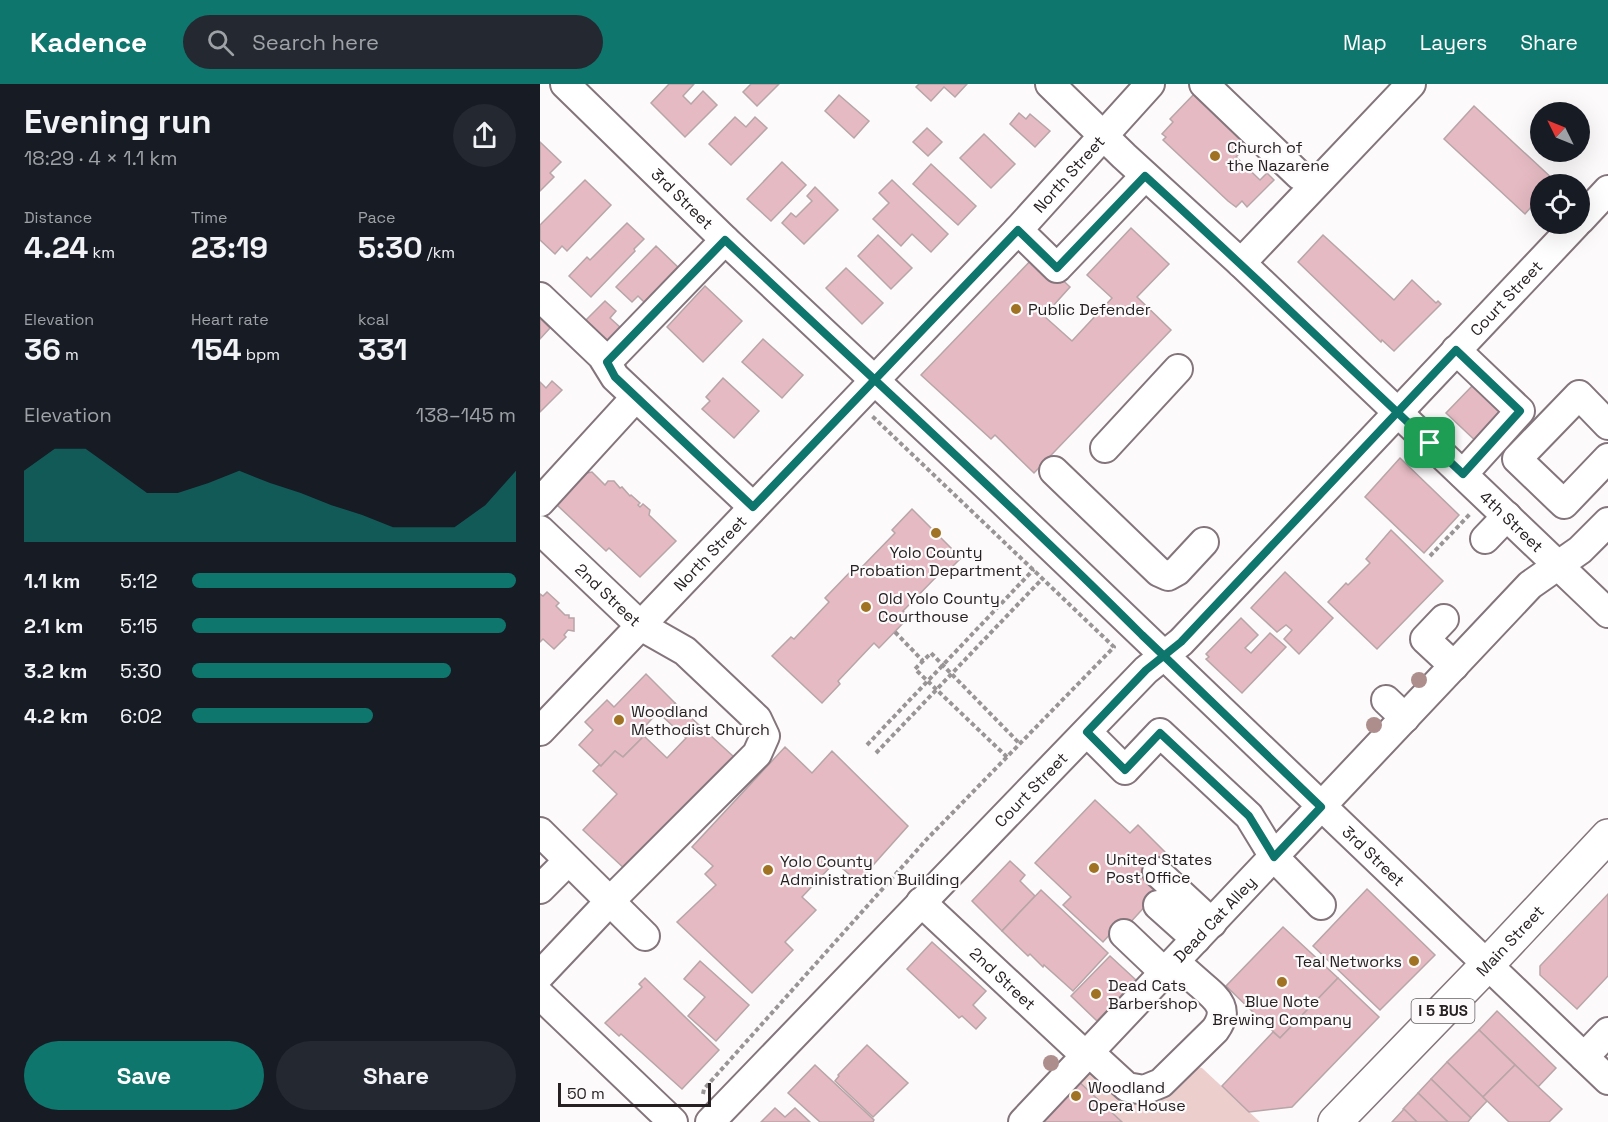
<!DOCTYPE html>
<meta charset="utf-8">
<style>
:root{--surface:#171b24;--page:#242831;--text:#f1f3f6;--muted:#9ea1a6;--accent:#0f766e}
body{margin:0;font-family:"Space Grotesk",sans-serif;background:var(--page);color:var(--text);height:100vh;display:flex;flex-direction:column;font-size:22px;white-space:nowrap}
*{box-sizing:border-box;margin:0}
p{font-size:20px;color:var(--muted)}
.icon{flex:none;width:33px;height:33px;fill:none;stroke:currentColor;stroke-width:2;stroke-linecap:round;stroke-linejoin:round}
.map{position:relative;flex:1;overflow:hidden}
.drawer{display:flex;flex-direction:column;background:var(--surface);width:540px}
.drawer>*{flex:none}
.needle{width:39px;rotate:313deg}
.fabs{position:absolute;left:990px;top:18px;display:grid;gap:12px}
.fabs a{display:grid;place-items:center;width:60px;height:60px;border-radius:50%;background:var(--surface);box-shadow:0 6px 24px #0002;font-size:30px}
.scale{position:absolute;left:18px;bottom:15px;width:153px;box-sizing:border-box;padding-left:6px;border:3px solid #262023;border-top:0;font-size:16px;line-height:21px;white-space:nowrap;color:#262023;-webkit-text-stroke:4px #fdfafb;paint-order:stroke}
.pin{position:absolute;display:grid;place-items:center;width:51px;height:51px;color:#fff;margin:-26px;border-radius:12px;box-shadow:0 3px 9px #0006}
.round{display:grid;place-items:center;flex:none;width:63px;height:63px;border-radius:32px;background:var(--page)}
.overview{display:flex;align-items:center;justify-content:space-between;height:102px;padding:0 24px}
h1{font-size:33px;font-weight:700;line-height:45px}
.stats{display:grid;grid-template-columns:repeat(3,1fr);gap:9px;height:102px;padding:6px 24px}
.stats div{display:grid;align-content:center}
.stats b{font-size:30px;font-weight:700}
.stats small{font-size:16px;font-weight:400}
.stats p{font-size:16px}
.chart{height:168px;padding:12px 24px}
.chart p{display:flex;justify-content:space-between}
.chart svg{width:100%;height:108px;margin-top:6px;fill:var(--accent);opacity:.7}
.action{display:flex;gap:12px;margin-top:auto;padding:12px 24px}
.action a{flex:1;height:69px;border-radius:36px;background:var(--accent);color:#fff;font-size:24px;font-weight:700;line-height:69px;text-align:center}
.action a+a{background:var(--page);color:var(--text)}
ul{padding:0 24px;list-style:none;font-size:20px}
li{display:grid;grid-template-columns:96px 72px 1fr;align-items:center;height:45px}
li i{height:15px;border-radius:8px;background:var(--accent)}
header{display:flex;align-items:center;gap:36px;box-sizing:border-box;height:84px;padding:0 30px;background:var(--accent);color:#fff}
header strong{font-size:28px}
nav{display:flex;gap:33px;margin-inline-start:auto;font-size:21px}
.search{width:420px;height:54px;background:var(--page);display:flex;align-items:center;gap:15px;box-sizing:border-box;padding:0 21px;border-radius:33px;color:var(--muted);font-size:22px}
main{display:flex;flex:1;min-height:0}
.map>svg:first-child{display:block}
.green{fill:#eccfcd}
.building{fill:#e5bac2;stroke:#b7a5a8;stroke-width:1.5}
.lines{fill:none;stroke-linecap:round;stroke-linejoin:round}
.minor-casing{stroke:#84757c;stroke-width:32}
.major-casing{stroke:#84757c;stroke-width:36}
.path{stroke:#999496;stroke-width:4;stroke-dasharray:4.5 3;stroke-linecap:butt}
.minor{stroke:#fff;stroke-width:28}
.major{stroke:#fff;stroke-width:33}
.tree{fill:#ad8e8c}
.route-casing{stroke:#fff;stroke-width:12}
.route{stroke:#0f766e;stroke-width:8}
.poi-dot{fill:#9f7323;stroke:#fdfafb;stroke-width:2}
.labels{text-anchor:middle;stroke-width:4.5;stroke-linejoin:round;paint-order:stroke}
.shield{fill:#fdfafb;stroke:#666164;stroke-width:1.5}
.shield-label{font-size:15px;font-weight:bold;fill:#262023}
.poi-label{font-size:16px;fill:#262023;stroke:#fdfafb;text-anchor:start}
.street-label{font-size:16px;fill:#262023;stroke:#fdfafb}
</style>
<header>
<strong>Kadence</strong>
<div class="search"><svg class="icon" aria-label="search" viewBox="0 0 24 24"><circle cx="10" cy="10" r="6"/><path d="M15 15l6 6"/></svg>Search here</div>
<nav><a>Map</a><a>Layers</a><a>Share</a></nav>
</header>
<main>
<section class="drawer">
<div class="overview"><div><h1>Evening run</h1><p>18:29 · 4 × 1.1 km</p></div><a class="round"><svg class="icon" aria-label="share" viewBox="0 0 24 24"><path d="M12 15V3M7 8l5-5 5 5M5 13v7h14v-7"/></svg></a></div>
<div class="stats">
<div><p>Distance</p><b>4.24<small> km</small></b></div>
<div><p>Time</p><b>23:19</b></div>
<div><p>Pace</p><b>5:30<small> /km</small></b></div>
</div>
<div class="stats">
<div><p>Elevation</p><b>36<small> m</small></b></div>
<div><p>Heart rate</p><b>154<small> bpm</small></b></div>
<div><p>kcal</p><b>331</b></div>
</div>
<div class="chart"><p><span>Elevation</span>138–145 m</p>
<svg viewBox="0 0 160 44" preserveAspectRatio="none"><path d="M0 44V15L10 6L20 6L30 15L40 24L50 24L60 20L70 15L80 20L90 24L100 29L110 33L120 38L130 38L140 38L150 29L160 15V44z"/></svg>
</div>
<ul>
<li><b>1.1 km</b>5:12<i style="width:100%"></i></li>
<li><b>2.1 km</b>5:15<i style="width:97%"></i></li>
<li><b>3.2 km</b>5:30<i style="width:80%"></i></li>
<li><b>4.2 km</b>6:02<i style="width:56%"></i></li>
</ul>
<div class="action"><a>Save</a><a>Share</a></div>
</section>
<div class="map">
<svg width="1068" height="1038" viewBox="0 0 1068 1038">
<rect width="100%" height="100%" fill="#fdfafb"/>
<polygon class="green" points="554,983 588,1013 625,1013 652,984 658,983 662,984 720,1038 498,1038"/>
<g class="building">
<polygon points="129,0 154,0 143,12 151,20 163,7 177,21 145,53 111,19"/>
<polygon points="211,0 239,0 217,22 203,8"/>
<polygon points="379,0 427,0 415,13 404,3 391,17 376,3"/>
<polygon points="655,9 709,60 696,73 720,96 727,89 734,96 707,123 702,117 696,123 688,117 623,56 626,53 622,50 633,38 630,35"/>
<polygon points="299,11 329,37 314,54 285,27"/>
<polygon points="934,22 1015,97 1012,100 1000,100 1000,113 985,130 904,55"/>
<polygon points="479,29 486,35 490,30 510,47 495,63 470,40"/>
<polygon points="195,33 206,43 215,33 227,44 191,81 169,60"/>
<polygon points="387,44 402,58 388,72 373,58"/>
<polygon points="444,50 475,80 451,104 420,74"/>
<polygon points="0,58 21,78 10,89 14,93 0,107"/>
<polygon points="242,78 266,101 231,137 207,115"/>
<polygon points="391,80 436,122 418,141 373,100"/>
<polygon points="45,96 71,121 27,167 22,162 15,170 0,156 0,141"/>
<polygon points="352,96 408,150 391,168 372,150 361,162 333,135 349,119 339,109"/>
<polygon points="275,103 298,126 264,160 242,139 251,129 256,133 272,117 267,112"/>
<polygon points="87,139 104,155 94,165 95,167 51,213 29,192 47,173 50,176"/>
<polygon points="591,144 629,180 597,213 631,246 494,389 455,351 451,355 381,291 496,171 530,203 504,232 532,257 572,214 547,191"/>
<polygon points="338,151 372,184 351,205 318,172"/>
<polygon points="783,151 854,216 872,196 896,219 898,217 901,220 854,267 842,256 841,258 758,178"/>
<polygon points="116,162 140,185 106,220 98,212 92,218 76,203"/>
<polygon points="306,184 343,219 322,240 286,204"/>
<polygon points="165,202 202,237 163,278 127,243"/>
<polygon points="65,217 76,227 70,234 81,244 66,260 44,238"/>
<polygon points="0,234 10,244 0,255"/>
<polygon points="223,255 263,291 242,314 202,278"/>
<polygon points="183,294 219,327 194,354 162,325 170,317 166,313"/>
<polygon points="12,297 22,306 0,328 0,298 6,304"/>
<polygon points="933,301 966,332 939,360 906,329"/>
<polygon points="860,374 919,431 884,469 825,413"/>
<polygon points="52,388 65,401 68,397 74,397 80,404 82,403 90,412 91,411 100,419 98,421 100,423 103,420 110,426 109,431 136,457 100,493 69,464 66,467 17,421 47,389"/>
<polygon points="372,425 421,474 402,493 399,490 363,527 369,533 339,564 334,559 298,597 300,600 282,619 232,572 251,553 254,555 289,518 285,514 315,483 319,486 355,449 352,446"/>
<polygon points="851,446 903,497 837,565 788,518 806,499 808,501 830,479 826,475"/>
<polygon points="745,488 793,534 759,570 744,555 752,546 746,541 737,548 711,524"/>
<polygon points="7,508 19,519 16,522 25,531 29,531 29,534 34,534 34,547 28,546 24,551 26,553 14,565 3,555 0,558 0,510 3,512"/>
<polygon points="701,534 718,551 705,564 711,569 730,549 746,563 702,609 666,575 669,573 666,570"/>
<polygon points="106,590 135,619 123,633 118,628 100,648 104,652 83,673 75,667 61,682 39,661 53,646 45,638 67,616 74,623"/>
<polygon points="135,619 194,673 87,787 43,746 77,710 53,687 59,681 61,682 75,667 83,673 104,652 127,674 146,654 123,633"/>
<polygon points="245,663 272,689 292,667 368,742 318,798 295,778 262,813 276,826 245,858 253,866 212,909 137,838 176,801 165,790 173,782 152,763"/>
<polygon points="555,716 590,749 598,741 625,768 604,789 620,806 577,853 572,848 563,858 523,821 531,813 495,779"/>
<polygon points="470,777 485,791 480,797 495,812 462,847 432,817"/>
<polygon points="827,805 895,871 840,926 773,862"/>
<polygon points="501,806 568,869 533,907 504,881 503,883 490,870 488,872 462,847"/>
<polygon points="1068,810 1068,892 1037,925 1000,891 1000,882"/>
<polygon points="743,843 798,894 740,954 686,902"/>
<polygon points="392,858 446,907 433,921 446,934 436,945 422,932 419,934 367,885"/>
<polygon points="570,872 596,896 557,937 531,912"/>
<polygon points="160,877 209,921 176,957 148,932 165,913 144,895"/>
<polygon points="105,894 179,966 142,1005 81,950 79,952 65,939 102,903 99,900"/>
<polygon points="798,894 839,933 752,1023 709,1028 682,1002 733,948 740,954"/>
<polygon points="957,927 1016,984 998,1003 939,946"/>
<polygon points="939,946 975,981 943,1013 907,978"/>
<polygon points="327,961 368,999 333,1033 295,997 299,992 298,991"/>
<polygon points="907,978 947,1017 931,1034 891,995"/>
<polygon points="275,981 334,1036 333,1038 280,1038 248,1009"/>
<polygon points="975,981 1022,1025 1009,1038 969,1038 943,1013"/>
<polygon points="535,994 582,1038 500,1038"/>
<polygon points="891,995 931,1034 928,1038 908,1038 878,1009"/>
<polygon points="878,1009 908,1038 877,1038 863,1025"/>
<polygon points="235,1024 245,1033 255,1024 270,1038 221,1038"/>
<polygon points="864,1025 877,1038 852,1038"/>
</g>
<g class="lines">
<defs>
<g id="minor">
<path id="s1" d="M25,0L185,156L445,400L1068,996"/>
<path id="s2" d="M510,0L584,72L701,179L1068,529"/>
<polyline points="664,0 759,91"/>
<polyline points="1040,136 1068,106"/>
<polyline points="478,146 517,184 605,92"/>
<polyline points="701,179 871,0"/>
<polyline points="0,213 62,272 75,293 213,423"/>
<polyline points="916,266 980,327 923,390"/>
<polyline points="67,278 185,156"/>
<polyline points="1068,341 1039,311 977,375 1024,420 1068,374"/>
<polyline points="565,364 638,285"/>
<polyline points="514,387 619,488 628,492 637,487 664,458"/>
<polyline points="0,418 96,313"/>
<path id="s3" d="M0,446L101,542L145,567L217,635L225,652L217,670L70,817L0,891"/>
<polyline points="945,455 967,432"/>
<polyline points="904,535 885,555 914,582"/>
<polyline points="846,616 865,634"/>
<path id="s4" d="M0,647L478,146L610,0"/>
<polyline points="547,648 585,686 620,649 709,732 734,773 781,821"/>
<polyline points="0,748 105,852"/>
<polyline points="617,788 672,839"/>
<polyline points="0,805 28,777"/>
<path id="s5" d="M381,818L546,972"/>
<polyline points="618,821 656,855"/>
<polyline points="584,850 625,889"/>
<polyline points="0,911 133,1038"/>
<path d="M550,969L587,1003L604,1006L621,999L675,946C691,924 676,914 660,900C652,893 643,885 635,878"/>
<polyline points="1044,973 1068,948"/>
<path id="s6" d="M170,1038L606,586L641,558L1036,140"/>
<path id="s7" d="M483,1038L990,501L1040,466L1068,438"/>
</g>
<g id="major">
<path id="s8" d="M795,1038L947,881L1068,752"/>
</g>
</defs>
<use href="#minor" class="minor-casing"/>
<use href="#major" class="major-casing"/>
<g class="path">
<polyline points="890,472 930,430"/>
<polyline points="355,548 383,577"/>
<polyline points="327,661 494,485"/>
<polyline points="336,669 503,494"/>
<polyline points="467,673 375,585 391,569 480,660"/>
<polyline points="163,1010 164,1005 387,755 574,563 331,331"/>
</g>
<use href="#minor" class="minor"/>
<use href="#major" class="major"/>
</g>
<g class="tree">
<circle cx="879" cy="596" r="8"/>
<circle cx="834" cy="641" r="8"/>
<circle cx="511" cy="979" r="8"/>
</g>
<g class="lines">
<defs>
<path id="route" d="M890,359C795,270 701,179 605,92L517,184L478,146L213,423L75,293L67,278L185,156C324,287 467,416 602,551L624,572L781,723L734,773L709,732L620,649L585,686L547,648L606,586L641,558L916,266L980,327L923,390L890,359"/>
</defs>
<use href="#route" class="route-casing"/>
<use href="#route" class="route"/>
</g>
<g class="poi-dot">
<circle cx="675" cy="72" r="6"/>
<circle cx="476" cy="225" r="6"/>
<circle cx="396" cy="449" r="6"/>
<circle cx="326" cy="523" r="6"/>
<circle cx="79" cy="636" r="6"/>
<circle cx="554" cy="784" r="6"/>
<circle cx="228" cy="786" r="6"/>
<circle cx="874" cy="877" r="6"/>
<circle cx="742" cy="898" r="6"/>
<circle cx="556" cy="910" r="6"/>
<circle cx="536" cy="1012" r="6"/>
</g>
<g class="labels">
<rect class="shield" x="871.5" y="915" width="63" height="24" rx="4.5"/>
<g class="shield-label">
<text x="903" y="932">I 5 BUS</text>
</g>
<g class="poi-label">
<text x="687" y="69">Church of<tspan x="687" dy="18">the Nazarene</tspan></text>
<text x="488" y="231">Public Defender</text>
<text x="396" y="474" text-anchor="middle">Yolo County<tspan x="396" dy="18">Probation Department</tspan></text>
<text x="338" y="520">Old Yolo County<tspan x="338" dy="18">Courthouse</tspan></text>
<text x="91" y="633">Woodland<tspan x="91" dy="18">Methodist Church</tspan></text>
<text x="566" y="781">United States<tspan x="566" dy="18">Post Office</tspan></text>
<text x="240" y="783">Yolo County<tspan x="240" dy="18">Administration Building</tspan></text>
<text x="862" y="883" text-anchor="end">Teal Networks</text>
<text x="568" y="907">Dead Cats<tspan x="568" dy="18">Barbershop</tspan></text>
<text x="742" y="923" text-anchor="middle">Blue Note<tspan x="742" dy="18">Brewing Company</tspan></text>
<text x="548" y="1009">Woodland<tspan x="548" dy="18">Opera House</tspan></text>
</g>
<g class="street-label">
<text dy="6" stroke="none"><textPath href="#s4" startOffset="768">North Street</textPath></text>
<text dy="6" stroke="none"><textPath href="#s1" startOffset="164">3rd Street</textPath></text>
<text dy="6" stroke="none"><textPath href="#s6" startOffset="1146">Court Street</textPath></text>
<text dy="6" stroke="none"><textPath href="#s2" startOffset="636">4th Street</textPath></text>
<text dy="6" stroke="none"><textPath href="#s4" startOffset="246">North Street</textPath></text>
<text dy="6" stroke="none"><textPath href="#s3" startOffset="94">2nd Street</textPath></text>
<text dy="6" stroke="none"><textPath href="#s6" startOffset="462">Court Street</textPath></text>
<text dy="6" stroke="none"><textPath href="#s1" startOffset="1118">3rd Street</textPath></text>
<text dy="6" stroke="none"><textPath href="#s7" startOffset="279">Dead Cat Alley</textPath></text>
<text dy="6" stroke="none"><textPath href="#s8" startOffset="252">Main Street</textPath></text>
<text dy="6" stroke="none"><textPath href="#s5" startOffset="112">2nd Street</textPath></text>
</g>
</g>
</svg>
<div class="fabs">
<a><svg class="needle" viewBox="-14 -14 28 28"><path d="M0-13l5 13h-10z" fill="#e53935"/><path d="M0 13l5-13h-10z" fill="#9ea1a6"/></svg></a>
<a><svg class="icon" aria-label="locate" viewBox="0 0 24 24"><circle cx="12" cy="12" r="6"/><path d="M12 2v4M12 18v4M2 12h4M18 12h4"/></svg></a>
</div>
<div class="scale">50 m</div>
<div class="pin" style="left:890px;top:359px;background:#1e9e55"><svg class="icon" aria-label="arrive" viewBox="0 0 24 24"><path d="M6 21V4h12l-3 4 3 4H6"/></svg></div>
</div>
</main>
